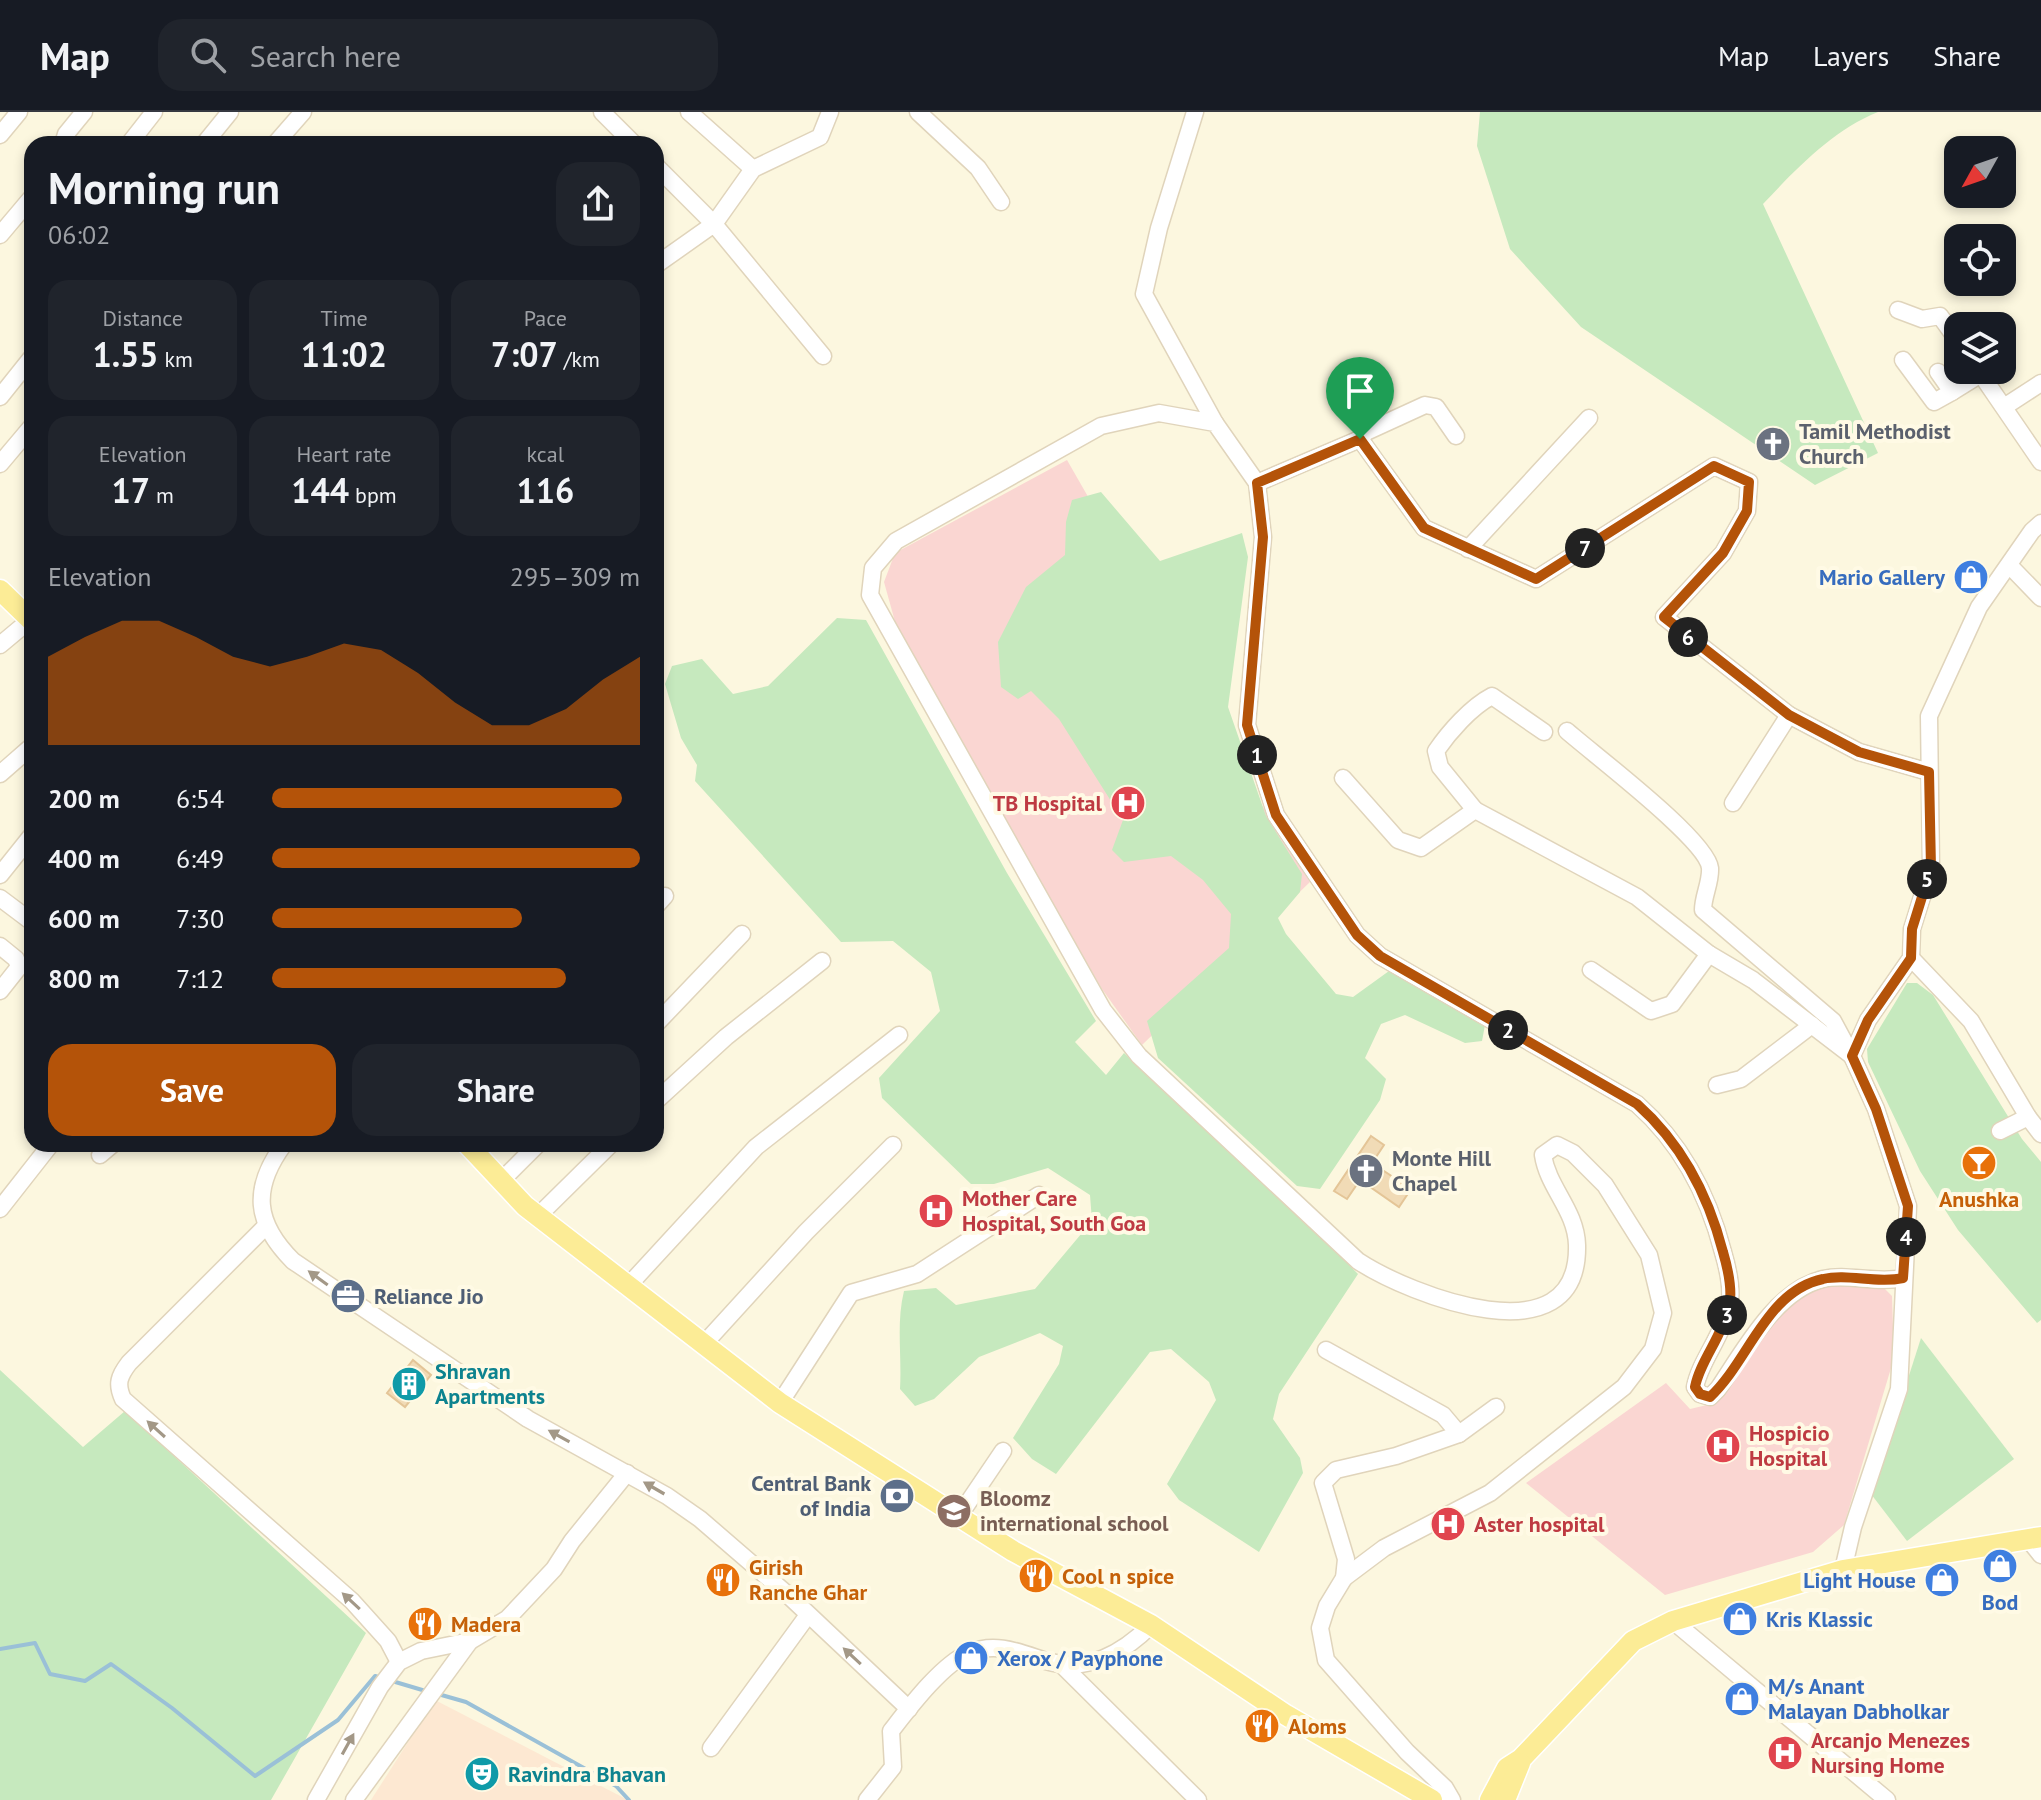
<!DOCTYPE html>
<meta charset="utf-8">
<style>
:root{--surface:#171b24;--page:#20242c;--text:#f1f3f6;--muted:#9ea1a6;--line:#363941;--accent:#b45309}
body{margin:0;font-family:"PT Sans",sans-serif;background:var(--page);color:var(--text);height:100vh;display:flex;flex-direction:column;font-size:30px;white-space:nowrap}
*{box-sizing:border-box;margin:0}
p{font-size:26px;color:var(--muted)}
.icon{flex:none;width:44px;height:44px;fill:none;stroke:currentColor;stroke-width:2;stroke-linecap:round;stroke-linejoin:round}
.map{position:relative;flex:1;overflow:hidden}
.side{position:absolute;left:24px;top:24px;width:640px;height:1016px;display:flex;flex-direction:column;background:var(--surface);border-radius:24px;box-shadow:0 4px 12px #0003}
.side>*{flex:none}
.needle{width:52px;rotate:230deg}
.fabs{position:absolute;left:1944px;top:24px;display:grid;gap:16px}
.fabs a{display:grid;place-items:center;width:72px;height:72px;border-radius:16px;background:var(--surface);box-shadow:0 4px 12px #0003;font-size:40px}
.pin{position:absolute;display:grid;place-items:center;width:68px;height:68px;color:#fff;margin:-82px -34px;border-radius:50% 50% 50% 0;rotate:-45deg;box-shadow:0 0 8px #0007}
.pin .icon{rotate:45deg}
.km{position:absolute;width:40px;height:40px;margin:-20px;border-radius:50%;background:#222;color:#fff;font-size:22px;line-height:40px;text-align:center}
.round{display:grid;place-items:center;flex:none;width:84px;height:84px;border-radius:24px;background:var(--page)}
.headline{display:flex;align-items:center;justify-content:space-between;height:136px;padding:0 24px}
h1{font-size:44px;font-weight:700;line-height:60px}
.metrics{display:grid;grid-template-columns:repeat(3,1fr);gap:12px;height:136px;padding:8px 24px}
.metrics div{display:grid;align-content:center;border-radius:20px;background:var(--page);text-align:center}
.metrics b{font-size:34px;font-weight:700}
.metrics small{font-size:22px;font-weight:400}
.metrics p{font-size:22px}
.chart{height:224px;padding:16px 24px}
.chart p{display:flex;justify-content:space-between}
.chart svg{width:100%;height:144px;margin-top:8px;fill:var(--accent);opacity:.7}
.cta{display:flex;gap:16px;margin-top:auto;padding:16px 24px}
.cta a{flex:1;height:92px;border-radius:24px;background:var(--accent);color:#fff;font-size:32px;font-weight:700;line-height:92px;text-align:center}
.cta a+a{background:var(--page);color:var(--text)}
ul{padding:0 24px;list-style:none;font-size:26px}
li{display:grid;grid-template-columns:128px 96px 1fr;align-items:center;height:60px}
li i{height:20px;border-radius:10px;background:var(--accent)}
header{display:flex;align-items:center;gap:48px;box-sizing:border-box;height:112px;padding:0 40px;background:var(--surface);border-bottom:2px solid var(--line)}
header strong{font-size:38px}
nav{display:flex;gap:44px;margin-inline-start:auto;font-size:28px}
.search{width:560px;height:72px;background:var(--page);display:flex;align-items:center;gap:20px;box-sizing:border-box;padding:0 28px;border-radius:24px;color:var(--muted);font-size:30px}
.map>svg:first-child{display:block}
.commercial{fill:#fde8d2}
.medical{fill:#fad6d2}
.green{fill:#c6e9be}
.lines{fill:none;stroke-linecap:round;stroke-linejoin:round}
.stream{stroke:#9ac0d7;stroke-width:4}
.building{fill:#f1dbb6;stroke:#e4c597;stroke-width:2}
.minor-casing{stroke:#e0d4bb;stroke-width:19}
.major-casing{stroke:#fff;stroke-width:23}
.minor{stroke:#fff;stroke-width:16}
.major{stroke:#fcec96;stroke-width:20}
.oneway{fill:#a39887}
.route-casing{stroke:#fff;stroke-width:16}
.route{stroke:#b45309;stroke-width:10}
.labels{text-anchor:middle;stroke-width:8;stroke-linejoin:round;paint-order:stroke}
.worship-label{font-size:22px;font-weight:bold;fill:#5b616d;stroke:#fffae5;text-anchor:start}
.shop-label{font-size:22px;font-weight:bold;fill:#366cbe;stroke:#fffae5;text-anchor:start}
.health-label{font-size:22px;font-weight:bold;fill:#be3a42;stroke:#fffae5;text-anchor:start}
.food-label{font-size:22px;font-weight:bold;fill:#c56008;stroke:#fffae5;text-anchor:start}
.service-label{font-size:22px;font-weight:bold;fill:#4e5e75;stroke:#fffae5;text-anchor:start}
.culture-label{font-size:22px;font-weight:bold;fill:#0d838f;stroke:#fffae5;text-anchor:start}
.education-label{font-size:22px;font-weight:bold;fill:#785e54;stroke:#fffae5;text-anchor:start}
</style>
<header>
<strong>Map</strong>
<div class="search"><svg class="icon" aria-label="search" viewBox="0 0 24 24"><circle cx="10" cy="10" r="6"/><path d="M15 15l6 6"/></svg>Search here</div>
<nav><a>Map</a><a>Layers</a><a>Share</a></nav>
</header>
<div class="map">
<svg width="2041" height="1688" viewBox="0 0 2041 1688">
<rect width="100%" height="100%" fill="#fcf7df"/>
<polygon class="commercial" points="435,1588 626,1687 626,1688 371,1688"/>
<g class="medical">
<polygon points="1067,348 1142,479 1211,612 1310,770 1142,933 1102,877 899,524 884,470 895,441"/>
<polygon points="1824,1168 1877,1169 1892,1184 1894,1246 1844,1413 1813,1440 1665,1483 1526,1371 1666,1271 1690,1297 1707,1293 1782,1189"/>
</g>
<g class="green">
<path d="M1480,0H1878C1833,18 1796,57 1763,92L1878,341L1815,373L1581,215L1510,137L1477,34Z"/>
<polygon points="1101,380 1160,449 1242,421 1248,445 1228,595 1266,704 1302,762 1300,780 1278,806 1286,822 1336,882 1353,885 1389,859 1485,913 1482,929 1465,931 1405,903 1381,912 1365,946 1386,967 1380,988 1320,1077 1297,1074 1158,946 1147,909 1229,836 1231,802 1203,768 1171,744 1124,750 1112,738 1123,708 1059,607 1031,579 1018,587 1001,575 998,530 1026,475 1065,443 1066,410 1072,388"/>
<path d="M837,506L866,508L1007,761L1096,909L1075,930L1106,963L1124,941L1288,1092L1358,1162L1279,1282L1273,1307L1300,1346L1303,1361L1259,1440L1179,1388L1167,1372L1216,1288L1209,1270L1171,1237L1150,1240L1056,1362L1032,1347L1013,1326L1059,1252L1063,1234L1040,1221L979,1245L934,1287L915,1294L900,1277C902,1244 896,1211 904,1179L936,1176L956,1193L1035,1177L1092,1109L1090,1083L1048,1056L994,1072H971L882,986L879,966L940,899L931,860L893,829L841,830L695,669L697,653L681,626L665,572L672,554L702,547L733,582L768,574Z"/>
<polygon points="1907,871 1917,871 1933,883 2022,1027 2041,1050 2041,1208 2037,1211 1958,1118 1920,1059 1868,950 1867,937"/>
<polygon points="1921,1226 2014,1347 1907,1429 1871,1382"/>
<polygon points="0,1258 83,1335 125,1299 366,1521 271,1688 0,1688"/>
</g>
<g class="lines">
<g class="stream">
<polyline points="0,1537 35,1531 50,1562 85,1569 111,1552 172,1596 255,1664 338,1608 375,1564 379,1565"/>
<polyline points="392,1569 429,1580"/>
<polyline points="438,1582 466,1590 616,1674 629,1688"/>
</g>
</g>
<g class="building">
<polygon points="1371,1024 1384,1033 1372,1051 1411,1077 1399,1095 1360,1068 1347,1087 1334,1079"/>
<polygon points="413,1248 431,1263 405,1295 387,1281"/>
</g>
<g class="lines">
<defs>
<g id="minor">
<polyline points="602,0 634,32"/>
<polyline points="689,0 753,57"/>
<polyline points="918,0 978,56 1001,90"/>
<polyline points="1195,0 1159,116 1144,182 1215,311"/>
<polyline points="0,23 19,0"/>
<polyline points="63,32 66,22 84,0"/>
<polyline points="129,32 154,0"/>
<polyline points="204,32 230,0"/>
<polyline points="275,32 303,0"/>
<polyline points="656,54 714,112 753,57 820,25 830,0"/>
<polyline points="0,123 32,85"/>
<polyline points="656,153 714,112 823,244"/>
<polyline points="1898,198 1922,207 1940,204 1958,229"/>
<polyline points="1903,248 1934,290 1952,280"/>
<polyline points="1978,258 2041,350"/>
<polyline points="1938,260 1952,280 1981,262"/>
<polyline points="0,285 32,245"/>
<polyline points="2004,295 2041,271"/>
<polyline points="1360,327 1366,320 1425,293 1436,295 1456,324"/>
<polyline points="0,352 32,314"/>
<polyline points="1257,371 1360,327 1424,416 1536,467 1714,354 1749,370 1747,399 1723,441 1664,505 1789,603 1733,691"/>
<polyline points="1468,437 1589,306"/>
<polyline points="2009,453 2041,486"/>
<polyline points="0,533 30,508"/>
<polyline points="1789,603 1859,640 1929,660"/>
<path d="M1567,619C1593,642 1707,728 1710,756C1711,770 1703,784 1703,798L1833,909L1847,935"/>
<polyline points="0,662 32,634"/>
<polyline points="1343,666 1398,728 1421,736 1475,698 1637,785 1709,842 1753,868 1852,944"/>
<path d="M1475,698L1440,655L1436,639C1449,620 1471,595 1492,584L1544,620"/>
<polyline points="0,763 32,723"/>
<polyline points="0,786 32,810"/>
<polyline points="656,794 665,784"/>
<polyline points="0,834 16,847 19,855 0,879"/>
<polyline points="1911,846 1971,909 2028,1005 2041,1022"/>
<polyline points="1591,858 1651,899 1672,892 1709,842"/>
<polyline points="656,912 742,822"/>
<polyline points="1717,973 1741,967 1812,913"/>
<polyline points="656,989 726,925 822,849"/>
<polyline points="2000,1019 2028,1005"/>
<path d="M284,1032C251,1077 255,1111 293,1149L528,1307L667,1384L700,1407L788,1483L909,1597"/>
<polyline points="100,1043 113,1032"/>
<polyline points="501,1069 538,1032"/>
<polyline points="0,1097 51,1032"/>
<polyline points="538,1104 611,1032"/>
<path d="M265,1115L129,1251C119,1264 116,1272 123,1287L352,1489L388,1529L399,1550"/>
<polyline points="627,1175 756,1035 899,923"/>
<polyline points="703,1233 806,1120 893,1033"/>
<polyline points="1326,1238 1443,1303 1459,1322"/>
<polyline points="780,1291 851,1181 917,1162 1039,1083"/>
<polyline points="959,1404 1003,1339"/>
<polyline points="2029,1428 2041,1443"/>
<polyline points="1843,1458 1853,1415 1899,1277 1908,1094 1876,997 1852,944 1868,908 1911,846 1912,817 1931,756 1929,604 1979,495 2032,419 2041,411"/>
<path d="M1344,1466L1384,1436L1490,1381L1624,1275L1653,1237L1663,1201L1649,1143L1605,1073L1573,1041L1557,1033L1543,1043C1548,1076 1576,1098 1577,1133C1580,1250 1410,1183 1358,1149L1139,944L1103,898L870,483L873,456L896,429L1101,314L1159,301L1215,311L1257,371L1263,425L1247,613L1276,703L1357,823L1380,844L1637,992C1682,1032 1708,1082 1723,1140C1728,1157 1733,1178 1729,1195C1722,1225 1700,1249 1695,1275L1700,1282L1710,1285L1718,1277C1743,1240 1776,1178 1823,1167C1847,1161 1876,1172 1903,1166"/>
<polyline points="1673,1509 1887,1688"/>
<polyline points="1061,1552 1198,1688"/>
<polyline points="711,1636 808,1503"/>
<polyline points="316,1688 380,1575 399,1550 421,1539 470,1529 507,1507 554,1457 572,1429 627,1361"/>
<polyline points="354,1688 470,1529"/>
<path d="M867,1688L893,1655L891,1619C909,1596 942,1552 969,1541C996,1529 1021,1541 1046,1549C1088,1561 1122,1542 1151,1513"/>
<polyline points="1452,1688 1445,1676 1407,1640 1326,1548 1320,1516 1327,1494 1344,1466 1346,1447 1323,1371 1336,1358 1396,1344 1459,1322 1496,1295"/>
</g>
<g id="major">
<polyline points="0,478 32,509"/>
<polyline points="467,1032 525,1094 780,1291 1013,1439 1151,1513 1286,1603 1432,1688"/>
<polyline points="1490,1688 1507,1656 1521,1647 1633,1529 1673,1509 1843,1458 2041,1425"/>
<polyline points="1505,1688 1520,1651"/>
</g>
</defs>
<use href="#minor" class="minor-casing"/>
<use href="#major" class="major-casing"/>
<use href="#minor" class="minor"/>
<use href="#major" class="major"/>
</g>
<defs><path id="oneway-solid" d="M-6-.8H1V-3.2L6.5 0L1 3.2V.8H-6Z" transform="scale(2)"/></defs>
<g class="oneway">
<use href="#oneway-solid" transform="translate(318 1166) rotate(-144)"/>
<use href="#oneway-solid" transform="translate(156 1317) rotate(-138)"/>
<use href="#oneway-solid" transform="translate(559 1324) rotate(-151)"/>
<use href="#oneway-solid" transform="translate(654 1376) rotate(-150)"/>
<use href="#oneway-solid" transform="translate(351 1489) rotate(-137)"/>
<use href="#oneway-solid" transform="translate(852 1544) rotate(-137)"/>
<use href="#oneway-solid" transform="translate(348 1632) rotate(-61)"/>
</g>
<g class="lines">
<defs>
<path id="route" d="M1360,327L1424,416L1536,467L1714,354L1749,370L1747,399L1723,441L1664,505L1789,603L1859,640L1929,660L1931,756L1912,817L1911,846L1868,908L1852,944L1876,997L1908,1094L1903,1166C1876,1172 1848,1161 1823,1167C1766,1179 1749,1249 1710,1285L1700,1282L1695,1275C1700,1249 1722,1225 1729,1195C1733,1178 1728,1157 1723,1140C1708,1082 1682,1032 1637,992L1380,844L1357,823L1276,703L1247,613L1263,425L1257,371Z"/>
</defs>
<use href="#route" class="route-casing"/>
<use href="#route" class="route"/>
</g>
<defs>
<symbol id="church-disc" viewBox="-11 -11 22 22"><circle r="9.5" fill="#6b7280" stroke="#fffae5"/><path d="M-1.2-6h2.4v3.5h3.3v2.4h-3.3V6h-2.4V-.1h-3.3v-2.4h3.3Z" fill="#fff"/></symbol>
<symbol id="shop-disc" viewBox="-11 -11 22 22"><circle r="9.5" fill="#3f7fe0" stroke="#fffae5"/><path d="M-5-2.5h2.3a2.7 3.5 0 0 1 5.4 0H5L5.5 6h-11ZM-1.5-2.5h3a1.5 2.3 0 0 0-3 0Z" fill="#fff"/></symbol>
<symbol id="hospital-disc" viewBox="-11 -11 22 22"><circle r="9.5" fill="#e0444e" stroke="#fffae5"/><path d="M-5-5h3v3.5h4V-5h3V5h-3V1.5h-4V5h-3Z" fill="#fff"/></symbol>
<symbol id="bar-disc" viewBox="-11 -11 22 22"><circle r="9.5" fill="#e8710a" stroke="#fffae5"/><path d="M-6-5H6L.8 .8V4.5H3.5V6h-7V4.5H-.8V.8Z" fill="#fff"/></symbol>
<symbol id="office-disc" viewBox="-11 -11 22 22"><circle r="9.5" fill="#5c6f8a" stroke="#fffae5"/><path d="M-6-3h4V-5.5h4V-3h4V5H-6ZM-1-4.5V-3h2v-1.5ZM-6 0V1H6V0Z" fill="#fff"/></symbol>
<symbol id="building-disc" viewBox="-11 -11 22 22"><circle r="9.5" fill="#0f9aa8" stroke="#fffae5"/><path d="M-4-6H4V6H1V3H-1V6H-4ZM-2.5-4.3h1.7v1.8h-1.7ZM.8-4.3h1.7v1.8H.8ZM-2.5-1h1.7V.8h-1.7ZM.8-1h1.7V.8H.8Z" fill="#fff"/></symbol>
<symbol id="bank-disc" viewBox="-11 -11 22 22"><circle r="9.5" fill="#5c6f8a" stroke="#fffae5"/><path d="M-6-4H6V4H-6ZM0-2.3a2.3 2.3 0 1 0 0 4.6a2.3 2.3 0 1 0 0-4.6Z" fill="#fff"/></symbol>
<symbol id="school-disc" viewBox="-11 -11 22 22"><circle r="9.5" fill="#8d6e63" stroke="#fffae5"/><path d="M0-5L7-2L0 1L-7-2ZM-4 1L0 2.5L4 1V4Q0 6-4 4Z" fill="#fff"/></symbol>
<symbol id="restaurant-disc" viewBox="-11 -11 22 22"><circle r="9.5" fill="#e8710a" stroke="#fffae5"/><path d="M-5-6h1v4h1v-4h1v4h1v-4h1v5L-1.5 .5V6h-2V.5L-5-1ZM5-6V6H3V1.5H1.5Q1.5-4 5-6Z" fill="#fff"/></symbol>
<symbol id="theatre-disc" viewBox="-11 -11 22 22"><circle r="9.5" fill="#0f9aa8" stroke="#fffae5"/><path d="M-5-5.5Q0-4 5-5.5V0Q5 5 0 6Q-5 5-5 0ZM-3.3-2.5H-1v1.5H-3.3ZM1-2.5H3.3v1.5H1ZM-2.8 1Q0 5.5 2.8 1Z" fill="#fff"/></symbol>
</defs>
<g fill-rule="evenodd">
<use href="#church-disc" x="1753" y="312" width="40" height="40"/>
<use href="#shop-disc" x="1951" y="445" width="40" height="40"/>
<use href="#hospital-disc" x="1108" y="671" width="40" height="40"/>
<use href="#bar-disc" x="1959" y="1031" width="40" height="40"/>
<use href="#church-disc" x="1346" y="1039" width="40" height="40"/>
<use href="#hospital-disc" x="916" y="1079" width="40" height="40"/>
<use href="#office-disc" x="328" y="1164" width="40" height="40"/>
<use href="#building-disc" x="389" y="1252" width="40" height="40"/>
<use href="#hospital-disc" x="1703" y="1314" width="40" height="40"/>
<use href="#bank-disc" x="877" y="1364" width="40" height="40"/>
<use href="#school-disc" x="934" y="1379" width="40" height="40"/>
<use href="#hospital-disc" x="1428" y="1392" width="40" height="40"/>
<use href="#shop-disc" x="1980" y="1434" width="40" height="40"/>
<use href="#restaurant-disc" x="1016" y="1444" width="40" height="40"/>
<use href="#restaurant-disc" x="703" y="1448" width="40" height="40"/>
<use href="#shop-disc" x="1922" y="1448" width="40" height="40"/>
<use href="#shop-disc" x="1720" y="1487" width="40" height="40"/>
<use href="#restaurant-disc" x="405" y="1492" width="40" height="40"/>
<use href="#shop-disc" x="951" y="1526" width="40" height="40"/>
<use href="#shop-disc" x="1722" y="1567" width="40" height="40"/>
<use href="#restaurant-disc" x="1242" y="1594" width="40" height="40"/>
<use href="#hospital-disc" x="1765" y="1621" width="40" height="40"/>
<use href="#theatre-disc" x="462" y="1642" width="40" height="40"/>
</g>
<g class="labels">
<g class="worship-label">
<text x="1799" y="327">Tamil Methodist<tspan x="1799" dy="25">Church</tspan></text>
<text x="1392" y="1054">Monte Hill<tspan x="1392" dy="25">Chapel</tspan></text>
</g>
<g class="shop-label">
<text x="1945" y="473" text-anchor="end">Mario Gallery</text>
<text x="1916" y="1476" text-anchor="end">Light House</text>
<text x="2000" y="1498" text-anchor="middle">Bod</text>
<text x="1766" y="1515">Kris Klassic</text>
<text x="997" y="1554">Xerox / Payphone</text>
<text x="1768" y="1582">M/s Anant<tspan x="1768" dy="25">Malayan Dabholkar</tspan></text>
</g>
<g class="health-label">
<text x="1102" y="699" text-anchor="end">TB Hospital</text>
<text x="962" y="1094">Mother Care<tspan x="962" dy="25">Hospital, South Goa</tspan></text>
<text x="1749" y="1329">Hospicio<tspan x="1749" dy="25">Hospital</tspan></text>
<text x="1474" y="1420">Aster hospital</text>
<text x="1811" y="1636">Arcanjo Menezes<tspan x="1811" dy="25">Nursing Home</tspan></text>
</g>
<g class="food-label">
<text x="1979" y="1095" text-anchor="middle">Anushka</text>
<text x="749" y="1463">Girish<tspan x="749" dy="25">Ranche Ghar</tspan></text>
<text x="1062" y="1472">Cool n spice</text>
<text x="451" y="1520">Madera</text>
<text x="1288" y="1622">Aloms</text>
</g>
<g class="service-label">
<text x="374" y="1192">Reliance Jio</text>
<text x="871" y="1379" text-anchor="end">Central Bank<tspan x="871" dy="25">of India</tspan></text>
</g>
<g class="culture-label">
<text x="435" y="1267">Shravan<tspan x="435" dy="25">Apartments</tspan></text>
<text x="508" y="1670">Ravindra Bhavan</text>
</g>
<g class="education-label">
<text x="980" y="1394">Bloomz<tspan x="980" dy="25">international school</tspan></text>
</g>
</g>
</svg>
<div class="fabs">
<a><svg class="needle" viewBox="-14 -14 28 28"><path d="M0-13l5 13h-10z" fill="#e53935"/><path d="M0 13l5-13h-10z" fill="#9ea1a6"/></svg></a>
<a><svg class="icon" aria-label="locate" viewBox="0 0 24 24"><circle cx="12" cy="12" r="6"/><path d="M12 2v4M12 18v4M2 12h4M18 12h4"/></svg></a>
<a><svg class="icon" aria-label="layers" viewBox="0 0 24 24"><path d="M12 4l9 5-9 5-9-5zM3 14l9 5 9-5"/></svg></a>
</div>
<div class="pin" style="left:1360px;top:327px;background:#1e9e55"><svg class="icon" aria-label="arrive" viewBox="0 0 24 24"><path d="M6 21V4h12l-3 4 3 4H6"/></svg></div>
<b class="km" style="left:1257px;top:643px">1</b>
<b class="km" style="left:1508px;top:918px">2</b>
<b class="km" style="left:1727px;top:1203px">3</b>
<b class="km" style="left:1906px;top:1125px">4</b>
<b class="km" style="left:1927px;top:767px">5</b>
<b class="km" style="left:1688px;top:525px">6</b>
<b class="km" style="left:1585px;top:436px">7</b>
<section class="side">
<div class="headline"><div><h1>Morning run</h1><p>06:02</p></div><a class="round"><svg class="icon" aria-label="share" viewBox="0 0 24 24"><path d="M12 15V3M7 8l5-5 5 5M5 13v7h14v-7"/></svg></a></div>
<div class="metrics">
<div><p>Distance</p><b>1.55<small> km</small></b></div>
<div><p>Time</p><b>11:02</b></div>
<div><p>Pace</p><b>7:07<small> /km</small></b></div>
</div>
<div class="metrics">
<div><p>Elevation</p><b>17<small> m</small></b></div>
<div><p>Heart rate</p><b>144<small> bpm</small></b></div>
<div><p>kcal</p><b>116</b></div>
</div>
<div class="chart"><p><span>Elevation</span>295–309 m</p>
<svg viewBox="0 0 160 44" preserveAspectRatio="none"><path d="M0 44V17L10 11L20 6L30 6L40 11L50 17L60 20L70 17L80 13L90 15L100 22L110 31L120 38L130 38L140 33L150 24L160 17V44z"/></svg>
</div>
<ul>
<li><b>200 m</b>6:54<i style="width:95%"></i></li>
<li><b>400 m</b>6:49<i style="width:100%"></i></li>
<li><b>600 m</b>7:30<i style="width:68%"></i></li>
<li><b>800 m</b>7:12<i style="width:80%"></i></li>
</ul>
<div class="cta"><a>Save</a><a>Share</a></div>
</section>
</div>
